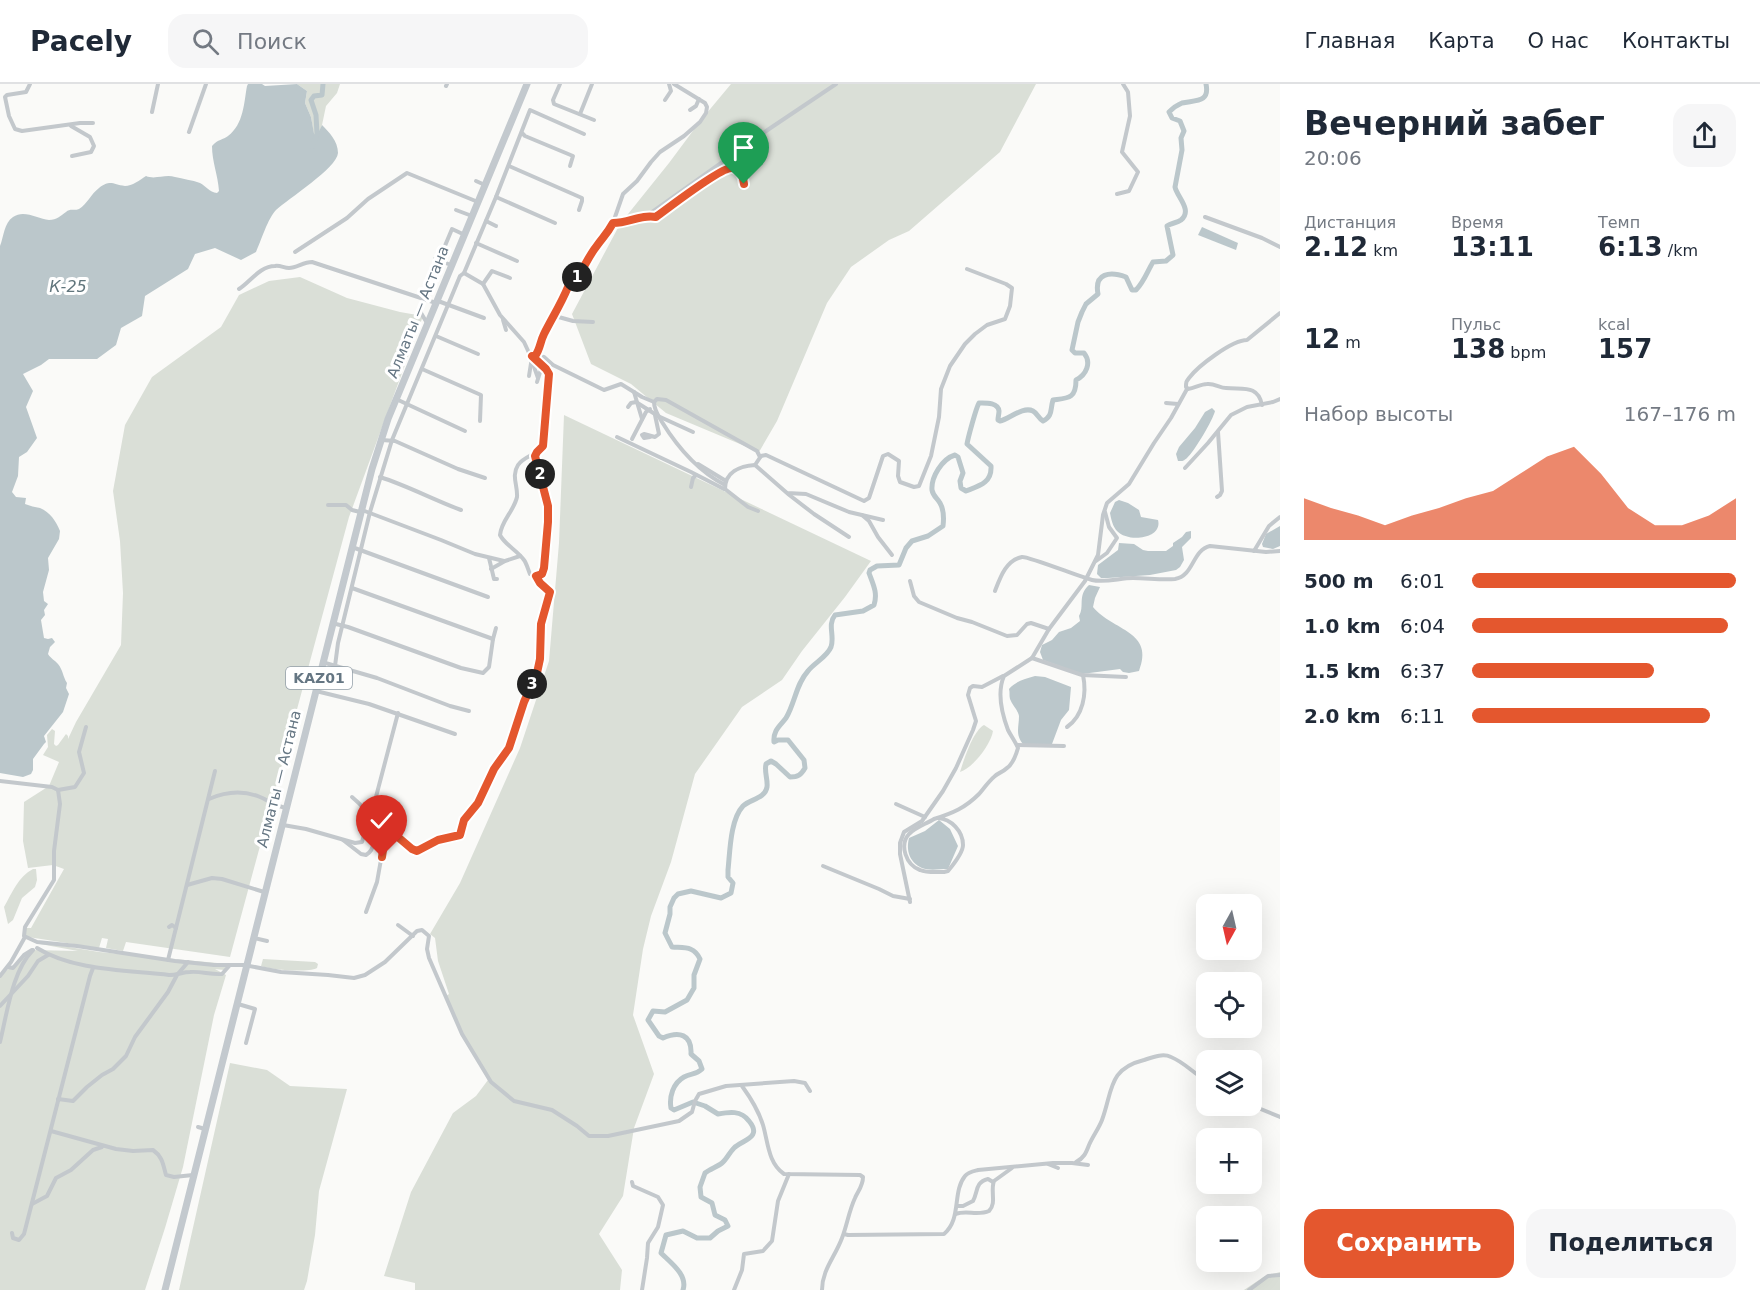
<!DOCTYPE html>
<html lang="ru">
<meta charset="utf-8">
<style>
:root{--surface:#fff;--page:#f6f6f7;--text:#1f2937;--muted:#747a83;--line:#e0e1e3;--accent:#e4572e}
body{margin:0;font-family:"DejaVu Sans",sans-serif;background:var(--page);color:var(--text);height:100vh;display:flex;flex-direction:column;font-size:22px;white-space:nowrap}
*{box-sizing:border-box;margin:0}
p{font-size:20px;color:var(--muted)}
.icon{flex:none;width:33px;height:33px;fill:none;stroke:currentColor;stroke-width:2;stroke-linecap:round;stroke-linejoin:round}
.map{position:relative;flex:1;overflow:hidden}
.sheet{display:flex;flex-direction:column;background:var(--surface);width:480px}
.sheet>*{flex:none}
.needle{width:39px;rotate:188deg}
.buttons{position:absolute;left:1196px;top:810px;display:grid;gap:12px}
.buttons a{display:grid;place-items:center;width:66px;height:66px;border-radius:12px;background:var(--surface);box-shadow:0 6px 24px #0002;font-size:30px}
.pin{position:absolute;display:grid;place-items:center;width:51px;height:51px;color:#fff;margin:-62px -26px;border-radius:50% 50% 50% 0;rotate:-45deg;box-shadow:0 0 6px #0007}
.pin .icon{rotate:45deg}
.km{position:absolute;width:30px;height:30px;margin:-15px;border-radius:50%;background:#222;color:#fff;font-size:16px;line-height:30px;text-align:center}
.round{display:grid;place-items:center;flex:none;width:63px;height:63px;border-radius:18px;background:var(--page)}
.summary{display:flex;align-items:center;justify-content:space-between;height:102px;padding:0 24px}
h1{font-size:33px;font-weight:800;line-height:45px}
.metrics{display:grid;grid-template-columns:repeat(3,1fr);gap:9px;height:102px;padding:6px 24px}
.metrics div{display:grid;align-content:center}
.metrics b{font-size:26px;font-weight:800}
.metrics small{font-size:16px;font-weight:400}
.metrics p{font-size:16px}
.chart{height:168px;padding:12px 24px}
.chart p{display:flex;justify-content:space-between}
.chart svg{width:100%;height:108px;margin-top:6px;fill:var(--accent);opacity:.7}
.button{display:flex;gap:12px;margin-top:auto;padding:12px 24px}
.button a{flex:1;height:69px;border-radius:18px;background:var(--accent);color:#fff;font-size:24px;font-weight:800;line-height:69px;text-align:center}
.button a+a{background:var(--page);color:var(--text)}
ul{padding:0 24px;list-style:none;font-size:20px}
li{display:grid;grid-template-columns:96px 72px 1fr;align-items:center;height:45px}
li i{height:15px;border-radius:8px;background:var(--accent)}
header{display:flex;align-items:center;gap:36px;box-sizing:border-box;height:84px;padding:0 30px;background:var(--surface);border-bottom:2px solid var(--line)}
header strong{font-size:28px}
nav{display:flex;gap:33px;margin-inline-start:auto;font-size:21px}
.search{width:420px;height:54px;background:var(--page);display:flex;align-items:center;gap:15px;box-sizing:border-box;padding:0 21px;border-radius:18px;color:var(--muted);font-size:22px}
main{display:flex;flex:1;min-height:0}
.map>svg:first-child{display:block}
.green{fill:#dadfd7}
.water{fill:#bbc7cb}
.lines{fill:none;stroke-linecap:round;stroke-linejoin:round}
.river{stroke:#bbc7cb;stroke-width:5}
.minor{stroke:#c3c8cc;stroke-width:4}
.trunk{stroke:#c3c9ce;stroke-width:7}
.route-casing{stroke:#fff;stroke-width:12}
.route{stroke:#e4572e;stroke-width:8}
.labels{text-anchor:middle;stroke-width:6;stroke-linejoin:round;paint-order:stroke}
.shield{fill:#fff;stroke:#939fa8;stroke-width:1.5}
.shield-label{font-size:14px;font-weight:bold;fill:#657683}
.street-label{font-size:15px;fill:#657683;stroke:#fff}
.water-label{font-size:16px;font-style:italic;fill:#60757c;stroke:#fff}
</style>
<header>
<strong>Pacely</strong>
<div class="search"><svg class="icon" aria-label="search" viewBox="0 0 24 24"><circle cx="10" cy="10" r="6"/><path d="M15 15l6 6"/></svg>Поиск</div>
<nav><a>Главная</a><a>Карта</a><a>О нас</a><a>Контакты</a></nav>
</header>
<main>
<div class="map">
<svg width="1280" height="1206" viewBox="0 0 1280 1206">
<rect width="100%" height="100%" fill="#fafaf8"/>
<g class="green">
<polygon points="297,0 340,0 337,9 326,22 322,41 315,57 311,33 305,19 307,7"/>
<polygon points="731,0 1036,0 1000,68 909,147 889,156 851,183 827,219 777,337 759,368 666,329 631,300 591,280 572,230 620,140 669,79 701,36"/>
<polygon points="300,193 347,214 400,228 423,232 349,433 230,873 126,858 123,867 106,864 108,855 102,854 99,864 28,853 26,852 26,844 31,844 64,785 53,781 28,784 23,757 24,718 49,702 59,678 43,671 48,663 47,651 52,645 55,647 54,660 56,662 58,661 66,650 68,652 68,655 76,638 121,561 123,509 120,457 113,407 125,341 152,293 221,243 239,211 269,197"/>
<polygon points="564,331 871,477 845,513 802,567 782,596 742,623 695,690 671,778 651,832 643,865 633,931 654,990 634,1044 623,1112 599,1150 622,1186 620,1206 415,1206 415,1199 384,1192 411,1108 453,1029 476,1012 488,996 464,954 446,912 449,910 438,877 435,854 430,850 460,799 520,664 549,577 559,459"/>
<path d="M984,641L993,647C991,660 973,684 960,688C964,675 973,647 984,641Z"/>
<path d="M33,785H36L37,796L35,803L22,814L13,836L8,840L4,823C12,809 18,793 33,785Z"/>
<polygon points="39,858 99,868 228,880 224,886 215,885 226,891 214,931 183,1083 165,1144 145,1206 0,1206 0,892 32,866 78,867 40,860"/>
<path d="M263,875L315,878L318,880L317,884C307,889 272,886 261,882Z"/>
<polygon points="230,979 267,986 290,1002 347,1005 319,1107 315,1151 307,1197 304,1206 179,1206"/>
<polygon points="1280,1188 1280,1206 1244,1206 1265,1192"/>
</g>
<g class="water">
<path d="M248,0H262L265,2L297,0L307,7L305,19L311,33L315,55L322,41C329,48 338,57 338,69C337,84 288,115 276,126C268,134 261,157 256,168L241,176L215,164L195,170L188,185L145,212L142,232L121,244L116,261L97,275H49L41,281L23,290L33,307L26,323L37,354L27,368L19,373L18,392L12,408L16,413L26,414L25,420C30,422 35,423 40,424C50,428 56,437 60,447L59,455L48,474L49,486L43,508L44,517L48,520L44,526L45,531L41,536L44,554L48,555L52,554L55,558L50,563L48,570C51,575 55,576 58,580C63,586 63,593 67,599L66,604L69,610L63,628L44,652L46,658L44,660L33,675V686L31,690L23,693L0,689V162C4,152 4,139 13,133C24,125 38,135 49,136C57,136 60,132 66,128C70,124 74,127 79,125C87,120 91,110 99,104C111,95 113,101 125,102C132,102 140,96 146,92C155,96 165,90 175,93C183,95 192,96 200,99C206,102 209,108 217,109L219,107C218,91 212,78 212,62C218,55 223,56 228,52C244,40 244,18 247,2Z"/>
<polygon points="1202,143 1238,159 1236,166 1198,151"/>
<path d="M1212,324L1215,327C1213,336 1194,368 1187,374C1182,378 1183,377 1178,377L1176,370L1179,363L1195,344L1205,328Z"/>
<path d="M1119,416L1128,419L1139,426L1141,433L1158,436C1163,455 1128,459 1117,447C1113,443 1111,435 1110,429L1115,418Z"/>
<polygon points="1280,442 1280,462 1273,465 1263,463 1262,460 1266,450"/>
<polygon points="1191,447 1191,454 1182,463 1184,476 1180,483 1176,486 1150,491 1108,494 1101,494 1097,490 1098,481 1118,466 1119,459 1134,460 1143,466 1148,467 1166,467 1173,462 1173,459 1182,453 1186,448"/>
<path d="M1089,501L1100,503L1095,514L1093,523C1113,547 1155,547 1139,587L1129,589L1123,588L1120,585L1082,590L1043,576L1040,568L1042,561L1052,556L1059,548L1071,544L1080,537L1079,532C1085,522 1077,512 1089,501Z"/>
<path d="M1035,592L1045,593L1071,603L1069,626L1061,636L1052,660H1023C1015,650 1019,643 1019,632C1018,626 1012,621 1010,615C1009,612 1010,608 1009,605C1016,597 1025,595 1035,592Z"/>
<path d="M939,736L950,745L958,762L948,785C940,785 929,787 922,784C909,778 906,766 909,754L925,747Z"/>
</g>
<g class="lines">
<g class="river">
<polyline points="312,63 317,50 316,31 311,16 314,12 322,11 323,0"/>
<path d="M693,1018L674,1026L671,1024C669,1013 673,999 684,993C691,989 696,991 702,985L699,977L691,970C692,950 679,947 663,954L659,952L648,936L653,927L665,928L687,916L694,904V891L700,875C694,862 685,864 672,863L665,849L670,830V823L674,814L678,810L691,807L721,814L731,809L733,799L728,793V786C730,768 730,736 743,722C750,715 765,715 767,703C768,695 764,688 766,680L771,677L776,680L790,693C798,693 801,691 805,684L804,676L788,656H778L774,658C773,646 780,642 786,634C795,619 796,600 808,587C814,579 827,573 831,563C835,552 827,541 835,531L863,527L874,521C878,509 873,500 869,489L870,486L877,482L899,481L906,464L912,457L928,452L943,442C944,434 944,426 940,419C937,414 933,412 932,406C931,393 942,375 955,371L958,373L963,389L960,397L961,404L966,407C979,402 992,399 991,382L967,360C968,354 976,324 979,319C985,319 998,318 999,327C999,330 998,333 998,336L1000,337C1009,335 1023,322 1033,327C1037,329 1039,335 1043,337C1053,332 1050,326 1053,316C1068,314 1076,315 1076,296C1086,291 1092,279 1084,269H1075L1072,266L1078,238L1082,228L1086,220L1098,210C1094,189 1110,187 1126,193L1132,206H1136C1144,198 1147,188 1153,178L1166,177L1173,171L1167,142C1171,139 1177,139 1181,136C1193,126 1177,113 1175,103L1182,66L1181,54L1184,47L1180,37L1172,34L1169,28C1173,24 1177,21 1182,19C1195,16 1210,19 1206,0"/>
<path d="M683,1206C688,1191 671,1179 661,1169L666,1151L683,1147L697,1154H710L718,1147L728,1142L725,1136L715,1131L712,1119L701,1113L700,1103L705,1089C710,1085 717,1083 722,1079C727,1075 729,1069 734,1064C742,1056 763,1054 749,1037C741,1026 729,1028 718,1030L705,1022L696,1019"/>
</g>
<g class="minor">
<polyline points="30,0 26,8 7,11 5,13 9,32 15,45 22,47 80,39 93,39"/>
<polyline points="560,0 553,16 554,20 594,36"/>
<polyline points="446,2 447,0"/>
<polyline points="665,16 671,7 669,0"/>
<polyline points="690,26 696,22 699,15"/>
<polyline points="152,28 158,0"/>
<polyline points="580,30 592,0"/>
<polyline points="71,42 90,53 94,62 91,68 72,72"/>
<polyline points="189,48 206,0"/>
<polyline points="522,49 525,52 573,72 570,82"/>
<polyline points="509,82 582,114 582,117 579,126"/>
<polyline points="476,97 485,101"/>
<polyline points="1117,110 1129,107 1138,88 1122,68 1130,32 1128,8 1123,0"/>
<polyline points="496,113 555,139"/>
<polyline points="456,126 472,132"/>
<polyline points="648,131 769,45 836,0"/>
<polyline points="1205,133 1262,154 1280,163"/>
<polyline points="486,137 496,142"/>
<path d="M613,139C629,138 641,130 656,133C668,124 720,85 731,84C740,83 743,92 744,100"/>
<polyline points="476,159 517,177"/>
<polyline points="295,168 347,134 368,115 407,89 478,118"/>
<polyline points="435,175 451,181"/>
<polyline points="464,189 483,200 500,231 524,258 530,271 544,273 553,281 604,306 621,300 642,313 654,318 657,315 666,316 757,367 760,373"/>
<polyline points="429,200 452,145 465,151"/>
<polyline points="483,200 492,187 510,194"/>
<path d="M239,205C250,198 260,182 275,182C280,181 284,184 289,184C297,184 303,178 312,178L436,219"/>
<polyline points="438,217 484,234"/>
<polyline points="421,224 421,229 427,239"/>
<polyline points="555,232 573,237 593,238"/>
<polyline points="503,236 506,246"/>
<polyline points="436,252 478,270"/>
<polyline points="535,272 538,268 542,254 561,221 568,203 573,199 595,163 607,150 615,133 623,110 637,97 651,78 660,68 684,52 700,38 706,29 707,23 705,19 674,0"/>
<polyline points="532,277 538,294"/>
<polyline points="422,285 481,311 480,337"/>
<polyline points="529,292 532,273"/>
<polyline points="537,298 542,282"/>
<polyline points="634,308 642,335"/>
<polyline points="396,315 465,347"/>
<path d="M654,318C654,326 658,331 662,338C678,364 698,387 725,401"/>
<polyline points="1166,319 1178,320"/>
<path d="M1262,321C1258,300 1242,306 1226,304C1220,304 1214,299 1207,300C1201,300 1195,304 1188,305L1186,303C1186,298 1186,298 1189,294C1198,282 1232,256 1247,256L1280,229"/>
<polyline points="628,323 631,319 636,318 658,332 693,348"/>
<polyline points="617,353 691,388 724,405"/>
<polyline points="650,353 644,354 642,351 644,350 655,353 659,350 655,331"/>
<polyline points="632,355 646,328 650,325"/>
<polyline points="382,356 395,357 458,385 485,394"/>
<polyline points="698,380 726,397"/>
<polyline points="755,381 761,372 766,371 864,417 869,414 883,372 888,370 899,377 898,392 900,398 914,403 919,402 931,372 939,333 941,305 950,282 965,260 975,250 987,241 1005,235 1010,222 1012,204 1006,200 967,185"/>
<polyline points="1185,384 1208,359 1231,331 1247,323 1273,318 1280,315"/>
<path d="M380,393C408,402 434,416 461,426"/>
<polyline points="691,403 693,394 696,391"/>
<polyline points="788,410 814,430 849,453"/>
<polyline points="1217,413 1220,411 1222,407 1218,348"/>
<polyline points="328,421 346,421 352,426 360,428"/>
<polyline points="362,426 441,456 475,470 504,477"/>
<path d="M758,427L748,423L725,405C725,388 740,382 755,381L787,409L806,410L849,428L883,436"/>
<polyline points="862,431 869,437 878,453 892,471"/>
<polyline points="352,463 488,513"/>
<polyline points="1254,467 1269,442 1280,433"/>
<polyline points="489,474 494,495 497,495"/>
<polyline points="1096,477 1107,469 1117,454 1109,443 1105,428"/>
<polyline points="491,485 505,477 520,472"/>
<polyline points="536,491 542,490 545,484 548,422 535,374 537,368"/>
<polyline points="910,497 914,512 919,518 957,534 972,538 1007,552 1017,551 1027,540 1031,539 1049,545"/>
<path d="M995,507C1000,494 1006,476 1022,473C1028,472 1080,493 1092,496C1105,499 1120,494 1133,494C1147,494 1161,496 1175,495C1194,492 1192,466 1210,462L1266,468L1280,467"/>
<polyline points="332,539 348,543 461,584 483,589 489,583 493,555 352,504"/>
<polyline points="493,555 496,544"/>
<polyline points="1032,574 1082,591 1126,593"/>
<polyline points="322,578 377,594 450,622 469,627"/>
<polyline points="335,582 338,559 370,428 392,356 460,192 464,189 496,113 530,26 584,50"/>
<polyline points="316,607 369,620 455,650"/>
<path d="M1067,643C1083,632 1087,610 1083,591"/>
<polyline points="1017,661 1064,662"/>
<polyline points="0,697 52,703 58,706 75,703 84,689 79,668 86,643"/>
<polyline points="58,706 60,720 54,767 54,796 25,843 24,852 37,858 77,862 175,877 214,881 244,881 281,888 328,891 354,894 365,891 385,878 417,847 422,846 429,852 427,865 429,874 462,950 491,998 514,1017 552,1026 577,1042 589,1052 608,1052 679,1037 692,1028 695,1017 699,1010 726,1002 794,997 805,999 810,1007"/>
<path d="M209,715C225,708 243,706 260,713C269,717 276,722 286,724"/>
<polyline points="896,720 925,733"/>
<path d="M938,734C951,735 963,747 963,761C963,769 953,781 948,787L944,788C936,788 927,789 920,786C906,781 899,761 909,750C916,743 926,740 934,735C953,729 965,724 979,710C984,704 989,697 995,692C998,689 1003,688 1007,684C1013,680 1016,671 1018,664C1015,657 1011,652 1008,646C1002,630 997,608 1004,592L1032,574L1049,545L1085,497L1098,471L1103,431L1107,419L1129,400L1154,359L1171,334L1187,305"/>
<polyline points="283,741 306,745 355,759 362,758 369,732 372,728 398,629"/>
<path d="M343,756L361,770L366,771C371,768 372,765 374,759C382,741 365,724 352,713"/>
<polyline points="823,782 879,805 893,812 910,815"/>
<polyline points="187,801 212,794 222,795 264,808"/>
<polyline points="910,818 900,770 900,759 904,748 922,737 943,707 956,684 973,646 976,637 968,611 970,604 973,602 982,603 1003,592"/>
<path d="M366,828L377,798L385,753L387,749L392,748L412,765L417,767L438,756L461,751L464,736L478,719L493,685L509,664L524,618L537,589L540,575L541,540L550,511L549,507L540,499L536,491L530,490C528,486 527,480 524,476C517,466 505,461 500,451C501,437 514,427 517,413C518,402 511,392 518,381C524,372 537,371 543,362L549,290L548,287L532,272"/>
<polyline points="398,841 413,852"/>
<polyline points="169,843 172,841 176,844"/>
<polyline points="254,854 267,857"/>
<path d="M37,864C74,887 127,886 169,891C177,891 183,888 190,888C201,887 211,891 222,890L230,881"/>
<polyline points="168,876 215,687"/>
<polyline points="8,883 13,884 24,871 32,866"/>
<polyline points="0,892 11,878 25,853"/>
<polyline points="238,920 255,925 246,959"/>
<polyline points="0,922 28,892 38,877 48,871"/>
<path d="M0,958C7,930 12,887 33,866"/>
<path d="M742,1002C750,1013 759,1028 763,1041C768,1058 768,1079 784,1090L860,1091L863,1093C863,1102 858,1107 855,1114C849,1127 847,1141 842,1154C835,1173 822,1186 822,1206"/>
<polyline points="58,1015 73,1017 87,1003 102,991 113,985 126,972 135,953 168,908 177,891 188,878"/>
<polyline points="1251,1021 1280,1033"/>
<polyline points="198,1043 205,1045"/>
<path d="M51,1047L116,1065L133,1067L153,1066C163,1073 163,1081 166,1091L174,1093L193,1091"/>
<path d="M1076,1078C1084,1074 1086,1069 1089,1061C1093,1052 1099,1044 1102,1036C1113,1006 1108,985 1144,976C1153,973 1163,969 1171,973C1184,978 1194,990 1206,996"/>
<polyline points="1048,1080 1058,1084"/>
<polyline points="632,1098 633,1102 658,1113 663,1121 658,1143 648,1159 647,1174 642,1206"/>
<polyline points="32,1120 47,1112 56,1094 71,1086 93,1066 102,1063"/>
<path d="M957,1122H963L973,1117C978,1108 975,1098 988,1095L993,1098"/>
<path d="M956,1130C966,1126 978,1132 989,1127C997,1119 990,1107 994,1097L1012,1084"/>
<polyline points="12,1149 13,1154 19,1156 24,1150 90,892 93,884"/>
<path d="M844,1150L848,1151L944,1150C962,1135 952,1108 965,1092C968,1088 974,1087 978,1086L1053,1079H1072L1088,1081"/>
<polyline points="734,1206 742,1186 744,1170 763,1167 772,1157 778,1117 789,1090"/>
<polyline points="1249,1206 1268,1192 1280,1191"/>
</g>
<polyline class="trunk" points="165,1206 372,385 388,335 527,0"/>
</g>
<g class="lines">
<defs>
<path id="route" d="M382,773L385,753L389,748H392L412,765L417,767L438,756L460,751L464,736L478,719L494,685L509,664L524,618L537,589L540,575L541,540L550,508L540,499L536,492L542,490L544,484L548,438V422L535,372L537,368L543,362L549,290L546,285L532,272H535C540,266 540,258 544,250C552,234 561,220 568,203C579,196 587,174 596,163C603,153 607,150 613,139C629,139 641,130 656,133C668,124 719,85 731,84C740,83 743,92 744,100"/>
</defs>
<use href="#route" class="route-casing"/>
<use href="#route" class="route"/>
</g>
<g class="labels">
<rect class="shield" x="286" y="583" width="66" height="22" rx="4.5"/>
<g class="shield-label">
<text x="319" y="599">KАZ01</text>
</g>
<g class="street-label">
<text transform="translate(418 228) rotate(-68)" y="5">Алматы — Астана</text>
<text transform="translate(279 695) rotate(-76)" y="5">Алматы — Астана</text>
</g>
<g class="water-label">
<text x="68" y="208">К-25</text>
</g>
</g>
</svg>
<div class="buttons">
<a><svg class="needle" viewBox="-14 -14 28 28"><path d="M0-13l5 13h-10z" fill="#e53935"/><path d="M0 13l5-13h-10z" fill="#747a83"/></svg></a>
<a><svg class="icon" aria-label="locate" viewBox="0 0 24 24"><circle cx="12" cy="12" r="6"/><path d="M12 2v4M12 18v4M2 12h4M18 12h4"/></svg></a>
<a><svg class="icon" aria-label="layers" viewBox="0 0 24 24"><path d="M12 4l9 5-9 5-9-5zM3 14l9 5 9-5"/></svg></a>
<a>+</a>
<a>−</a>
</div>
<div class="pin" style="left:744px;top:100px;background:#1e9e55"><svg class="icon" aria-label="arrive" viewBox="0 0 24 24"><path d="M6 21V4h12l-3 4 3 4H6"/></svg></div>
<div class="pin" style="left:382px;top:773px;background:#d93025"><svg class="icon" aria-label="check" viewBox="0 0 24 24"><path d="M5 12l5 5 9-10"/></svg></div>
<b class="km" style="left:577px;top:193px">1</b>
<b class="km" style="left:540px;top:390px">2</b>
<b class="km" style="left:532px;top:600px">3</b>
</div>
<section class="sheet">
<div class="summary"><div><h1>Вечерний забег</h1><p>20:06</p></div><a class="round"><svg class="icon" aria-label="share" viewBox="0 0 24 24"><path d="M12 15V3M7 8l5-5 5 5M5 13v7h14v-7"/></svg></a></div>
<div class="metrics">
<div><p>Дистанция</p><b>2.12<small> km</small></b></div>
<div><p>Время</p><b>13:11</b></div>
<div><p>Темп</p><b>6:13<small> /km</small></b></div>
</div>
<div class="metrics">
<div><b>12<small> m</small></b></div>
<div><p>Пульс</p><b>138<small> bpm</small></b></div>
<div><p>kcal</p><b>157</b></div>
</div>
<div class="chart"><p><span>Набор высоты</span>167–176 m</p>
<svg viewBox="0 0 160 44" preserveAspectRatio="none"><path d="M0 44V27L10 31L20 34L30 38L40 34L50 31L60 27L70 24L80 17L90 10L100 6L110 17L120 31L130 38L140 38L150 34L160 27V44z"/></svg>
</div>
<ul>
<li><b>500 m</b>6:01<i style="width:100%"></i></li>
<li><b>1.0 km</b>6:04<i style="width:97%"></i></li>
<li><b>1.5 km</b>6:37<i style="width:69%"></i></li>
<li><b>2.0 km</b>6:11<i style="width:90%"></i></li>
</ul>
<div class="button"><a>Сохранить</a><a>Поделиться</a></div>
</section>
</main>
